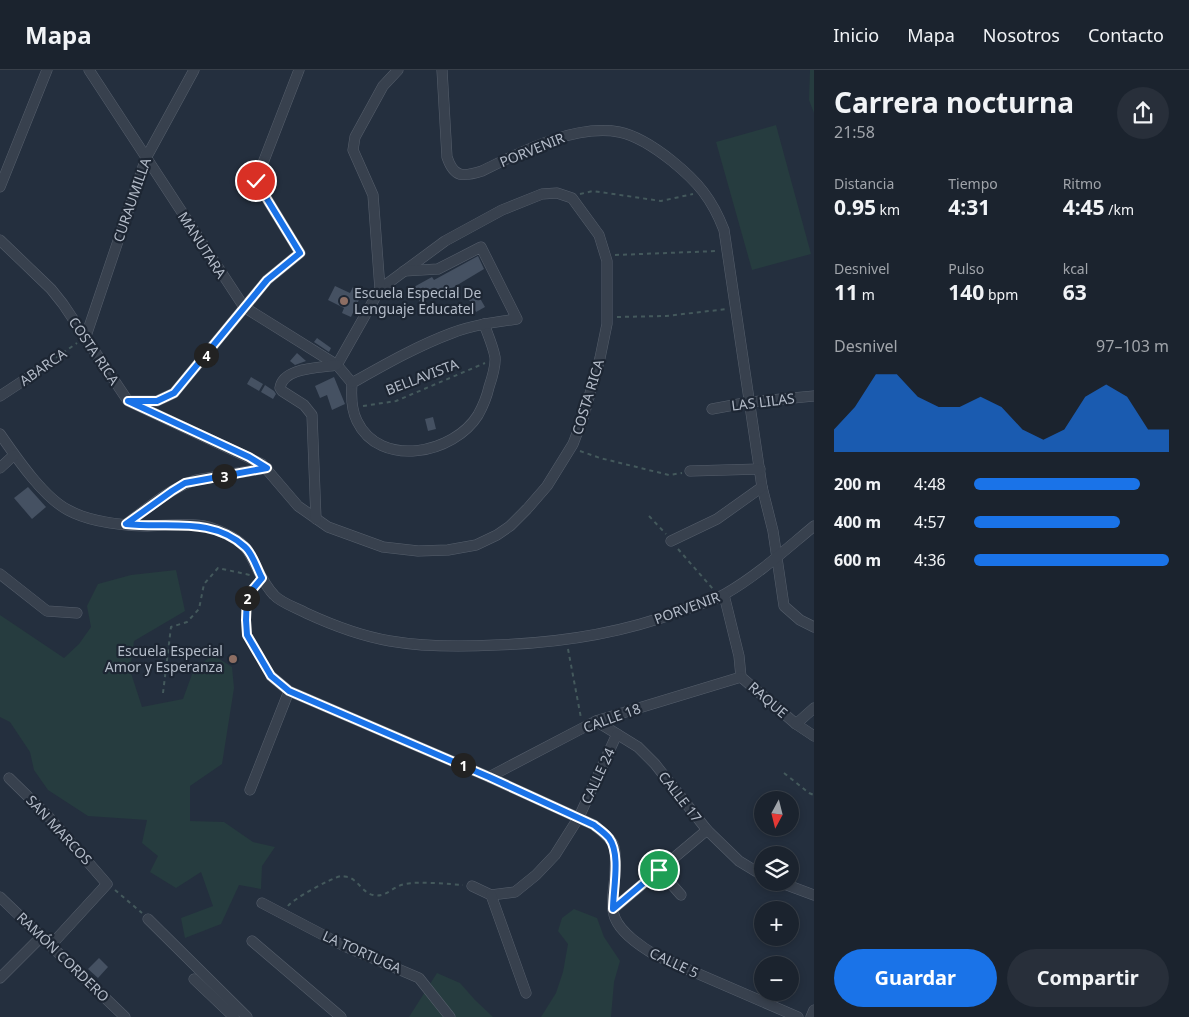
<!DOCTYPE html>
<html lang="es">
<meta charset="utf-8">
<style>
:root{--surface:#1b232e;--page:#282f3a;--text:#f1f3f6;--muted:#a0a4aa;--line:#39404a;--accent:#1a73e8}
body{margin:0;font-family:"Noto Sans",sans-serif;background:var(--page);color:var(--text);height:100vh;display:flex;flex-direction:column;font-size:19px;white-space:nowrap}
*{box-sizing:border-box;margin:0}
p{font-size:16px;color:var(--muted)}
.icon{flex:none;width:28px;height:28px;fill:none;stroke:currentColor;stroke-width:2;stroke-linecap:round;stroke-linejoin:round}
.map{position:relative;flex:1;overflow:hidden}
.panel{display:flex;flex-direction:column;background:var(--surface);width:375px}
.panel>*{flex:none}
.needle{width:32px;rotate:187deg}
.controls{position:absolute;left:754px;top:721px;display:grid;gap:10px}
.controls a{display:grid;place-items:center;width:45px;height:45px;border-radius:50%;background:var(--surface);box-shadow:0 2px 8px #0003,0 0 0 1px var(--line);font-size:25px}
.pin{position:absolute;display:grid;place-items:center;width:42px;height:42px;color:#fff;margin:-21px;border:2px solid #fff;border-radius:50%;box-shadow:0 1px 5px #0007}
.km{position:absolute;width:25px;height:25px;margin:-12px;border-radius:50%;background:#222;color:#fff;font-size:14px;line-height:25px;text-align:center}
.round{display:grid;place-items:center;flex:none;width:52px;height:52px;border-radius:26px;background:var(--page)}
.headline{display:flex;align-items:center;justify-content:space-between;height:85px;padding:0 20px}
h1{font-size:28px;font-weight:700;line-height:38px}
.metrics{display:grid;grid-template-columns:repeat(3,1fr);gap:8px;height:85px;padding:5px 20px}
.metrics div{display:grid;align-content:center}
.metrics b{font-size:21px;font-weight:700}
.metrics small{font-size:14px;font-weight:400}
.metrics p{font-size:14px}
.chart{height:140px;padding:10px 20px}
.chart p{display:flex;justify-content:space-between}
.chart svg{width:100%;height:90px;margin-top:5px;fill:var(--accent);opacity:.7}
.button{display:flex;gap:10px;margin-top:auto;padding:10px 20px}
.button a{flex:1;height:58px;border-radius:30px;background:var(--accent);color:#fff;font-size:20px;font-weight:700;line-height:58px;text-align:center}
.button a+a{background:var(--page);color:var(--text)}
ul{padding:0 20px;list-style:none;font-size:16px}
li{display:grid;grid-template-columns:80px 60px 1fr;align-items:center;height:38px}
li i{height:12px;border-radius:6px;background:var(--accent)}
header{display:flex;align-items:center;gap:30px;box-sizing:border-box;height:70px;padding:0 25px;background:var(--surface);border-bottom:1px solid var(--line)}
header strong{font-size:24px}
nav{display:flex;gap:28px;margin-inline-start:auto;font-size:18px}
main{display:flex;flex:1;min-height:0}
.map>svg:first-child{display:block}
.green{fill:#263c3f}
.building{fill:#455162}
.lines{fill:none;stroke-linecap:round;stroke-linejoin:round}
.minor-casing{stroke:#565f6c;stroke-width:11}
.path{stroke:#44595c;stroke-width:2;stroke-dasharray:4 4;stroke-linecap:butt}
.minor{stroke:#38414e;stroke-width:10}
.route-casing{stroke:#fff;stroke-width:10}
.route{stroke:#1a73e8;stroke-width:6}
.education-dot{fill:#8d6e63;stroke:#1d2633;stroke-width:2}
.labels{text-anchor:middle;stroke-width:4.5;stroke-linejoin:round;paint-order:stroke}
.street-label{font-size:14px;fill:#b4bcc9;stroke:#1d2633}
.poi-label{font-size:14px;fill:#b4bcc9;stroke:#1d2633;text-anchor:start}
</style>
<header>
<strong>Mapa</strong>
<nav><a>Inicio</a><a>Mapa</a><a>Nosotros</a><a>Contacto</a></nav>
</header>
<main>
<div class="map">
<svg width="814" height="947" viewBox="0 0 814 947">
<rect width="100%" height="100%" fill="#242f3e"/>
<g class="green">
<polygon points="810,0 814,0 814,43 809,30"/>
<polygon points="776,55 811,184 752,200 716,72"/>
<polygon points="176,500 185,541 134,571 130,600 142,637 183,629 194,599 213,585 232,597 234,618 222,694 190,716 190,751 224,752 253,772 275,777 262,796 261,819 239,815 221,854 185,868 181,848 213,836 201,802 176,818 150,802 158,786 142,773 147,750 88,746 48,720 34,700 30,682 10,652 0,647 0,545 64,588 79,574 91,557 87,536 98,514 131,505"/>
<polygon points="574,839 597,848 604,867 620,891 614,912 611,947 541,947 556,923 563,902 568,874 558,861 562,848"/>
<polygon points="437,903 460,913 475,930 493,947 409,947"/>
</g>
<g class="building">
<polygon points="478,186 484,199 444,223 443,220 420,232 412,218 432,207 434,210"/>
<polygon points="335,216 350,223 353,217 363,221 351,247 342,243 344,238 328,230"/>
<polygon points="477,223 485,237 476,242 468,228"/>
<polygon points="317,268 331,278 329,282 314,272"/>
<polygon points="297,283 306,291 295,295 290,291"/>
<polygon points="251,307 263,314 259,321 247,314"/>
<polygon points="334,307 345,334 332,340 327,325 320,328 315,316"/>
<polygon points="265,315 274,321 276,324 273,329 261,322"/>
<polygon points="433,347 436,359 428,361 425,349"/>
<polygon points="28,417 46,437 32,449 14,428"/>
<polygon points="99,888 108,897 98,908 88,899"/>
</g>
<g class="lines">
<defs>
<g id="minor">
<path d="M89,0L244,237L337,295L352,313C351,326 351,339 357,351C380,399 454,384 478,345C483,336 487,326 489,317C492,308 496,295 495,287C493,276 488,265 484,254"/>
<path d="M442,0L447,87C454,108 463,107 482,101C521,82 574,54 619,62C639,66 657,79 672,91C698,112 712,129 724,160L762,417L773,461L784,536L800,550L814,557"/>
<polyline points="0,117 47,0"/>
<polyline points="0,170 51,219 63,234 128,331 262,394 298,436 328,457 383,477 418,481 448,480 476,475 497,465 510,456 527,439 547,416 573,374 584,345 600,288 607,254 607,191 599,165 572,128 557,123 542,124 502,140 445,171 380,219"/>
<polyline points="86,266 146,88 194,0"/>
<polyline points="337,295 380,219 373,125 353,80 355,67 383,16 398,0"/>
<path d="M352,313C384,295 417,276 452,263C473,255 496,252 517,249L481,177L438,199L404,201"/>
<polyline points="0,326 35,303"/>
<polyline points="131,331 157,331 174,323 267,210 300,183 256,111 299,0"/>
<polyline points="712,339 750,332 814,326"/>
<path d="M0,364C16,387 43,427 68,440C90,452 119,455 144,456C165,456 188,452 209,457C222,461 241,470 248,481C257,496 262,513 274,525C281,533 297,538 306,543C332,555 361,566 390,571C425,577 460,577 496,575C558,573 619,564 678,542C693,536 711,532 725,524C758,505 785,480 814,456"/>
<polyline points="0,398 14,385"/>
<polyline points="690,401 760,399"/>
<path d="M316,449L312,345L304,335L282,321L280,318C283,297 320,298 337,295"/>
<path d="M126,454C148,438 170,418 196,410L267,398"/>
<polyline points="671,471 717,449 762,417"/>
<polyline points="0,504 47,541 77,543"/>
<polyline points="724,525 739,586 741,607 796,654 814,666"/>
<path d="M271,606L289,621L489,707L594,755C601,761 609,766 613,774C617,783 615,795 615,805C614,818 610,835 615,848C621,863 643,878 657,886L798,947"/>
<polyline points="596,651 638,677 655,694 707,760 739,791 762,805"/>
<polyline points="796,654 814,638"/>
<polyline points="489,707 596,651 741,607"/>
<polyline points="9,708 48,746 107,814 51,875"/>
<polyline points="250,720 289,621"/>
<polyline points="659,800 681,825"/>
<polyline points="779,812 814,825"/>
<polyline points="472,816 491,825 515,822 536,805 555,785 579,747 617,664"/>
<polyline points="491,825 526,923"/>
<polyline points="0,827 125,947"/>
<polyline points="262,833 344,876 419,908 450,947"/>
<polyline points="613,839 707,760"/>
<polyline points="148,849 247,947"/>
<polyline points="252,871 341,947"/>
<polyline points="0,908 41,867"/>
<polyline points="194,909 234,947"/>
<polyline points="811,947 814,940"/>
</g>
</defs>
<use href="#minor" class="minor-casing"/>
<g class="path">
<polyline points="580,124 593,121 661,131 693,124"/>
<polyline points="615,185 718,181"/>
<polyline points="617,247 666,246 727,239"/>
<polyline points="43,297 77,273"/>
<polyline points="363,336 396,331 485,293"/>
<polyline points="580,381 600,388 669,405 682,403"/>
<polyline points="649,446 666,464"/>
<polyline points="678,479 713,519"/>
<polyline points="256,515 247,526 246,550 247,565 266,597"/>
<polyline points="568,579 581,648"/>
<polyline points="163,623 171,557 187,552 199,539 204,514 218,498 250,505"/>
<polyline points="784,703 809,723 814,725"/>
<polyline points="115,820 142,843"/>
<path d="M288,836C293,829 331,808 341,806C342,806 347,807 348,807C358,810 363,823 373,825C386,828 393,816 405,814C419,811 448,814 463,815"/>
</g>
<use href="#minor" class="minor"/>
</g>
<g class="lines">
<defs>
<path id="route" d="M256,111L300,183L267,210L174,323L157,331H128L249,387L267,398L185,413L172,421L126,454C167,459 212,446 245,477C253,484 257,499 262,508L247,526L246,550L247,565L271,606L289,621L489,707L594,755C599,759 605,763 609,768C621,784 613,819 613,839L659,800"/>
</defs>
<use href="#route" class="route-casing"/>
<use href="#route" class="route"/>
</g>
<g class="education-dot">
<circle cx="344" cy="231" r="5"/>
<circle cx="233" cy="589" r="5"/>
</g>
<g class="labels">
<g class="street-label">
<text transform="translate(532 80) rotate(-22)" y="5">PORVENIR</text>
<text transform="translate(132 130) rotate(-71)" y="5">CURAUMILLA</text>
<text transform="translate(202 175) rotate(57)" y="5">MANUTARA</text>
<text transform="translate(94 281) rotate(56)" y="5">COSTA RICA</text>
<text transform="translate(43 297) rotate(-35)" y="5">ABARCA</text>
<text transform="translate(422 307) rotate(-21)" y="5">BELLAVISTA</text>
<text transform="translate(588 327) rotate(-73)" y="5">COSTA RICA</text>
<text transform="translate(763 332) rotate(-7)" y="5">LAS LILAS</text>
<text transform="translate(687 538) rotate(-20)" y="5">PORVENIR</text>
<text transform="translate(768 630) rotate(41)" y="5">RAQUE</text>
<text transform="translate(612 648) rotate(-20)" y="5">CALLE 18</text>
<text transform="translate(598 706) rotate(-65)" y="5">CALLE 24</text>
<text transform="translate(680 727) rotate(52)" y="5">CALLE 17</text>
<text transform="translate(59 760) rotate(47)" y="5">SAN MARCOS</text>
<text transform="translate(362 882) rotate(24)" y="5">LA TORTUGA</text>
<text transform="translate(63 887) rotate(44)" y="5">RAMÓN CORDERO</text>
<text transform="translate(674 893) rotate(25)" y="5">CALLE 5</text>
</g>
<g class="poi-label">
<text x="354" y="228">Escuela Especial De<tspan x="354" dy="16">Lenguaje Educatel</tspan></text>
<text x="223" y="586" text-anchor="end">Escuela Especial<tspan x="223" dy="16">Amor y Esperanza</tspan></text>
</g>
</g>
</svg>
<div class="controls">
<a><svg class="needle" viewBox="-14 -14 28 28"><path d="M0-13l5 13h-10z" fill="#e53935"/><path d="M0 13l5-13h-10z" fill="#a0a4aa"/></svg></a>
<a><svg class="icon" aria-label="layers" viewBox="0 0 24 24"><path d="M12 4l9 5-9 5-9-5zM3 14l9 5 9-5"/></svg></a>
<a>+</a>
<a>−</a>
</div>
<div class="pin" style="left:659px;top:800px;background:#1e9e55"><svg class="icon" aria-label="arrive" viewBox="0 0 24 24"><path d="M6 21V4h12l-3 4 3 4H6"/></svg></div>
<div class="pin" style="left:256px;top:111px;background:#d93025"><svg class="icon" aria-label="check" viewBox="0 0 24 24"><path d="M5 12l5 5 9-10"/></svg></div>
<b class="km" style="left:463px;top:695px">1</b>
<b class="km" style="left:247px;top:528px">2</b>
<b class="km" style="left:224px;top:406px">3</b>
<b class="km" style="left:206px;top:285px">4</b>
</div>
<section class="panel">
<div class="headline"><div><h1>Carrera nocturna</h1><p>21:58</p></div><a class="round"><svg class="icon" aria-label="share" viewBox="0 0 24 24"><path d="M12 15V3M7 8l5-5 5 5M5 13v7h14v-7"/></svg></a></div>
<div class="metrics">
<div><p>Distancia</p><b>0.95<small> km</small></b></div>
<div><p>Tiempo</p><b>4:31</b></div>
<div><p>Ritmo</p><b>4:45<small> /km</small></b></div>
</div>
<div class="metrics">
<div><p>Desnivel</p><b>11<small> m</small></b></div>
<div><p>Pulso</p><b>140<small> bpm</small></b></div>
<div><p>kcal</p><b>63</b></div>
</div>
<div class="chart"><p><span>Desnivel</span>97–103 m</p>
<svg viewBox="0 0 160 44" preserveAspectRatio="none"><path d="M0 44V33L10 22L20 6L30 6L40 17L50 22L60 22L70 17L80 22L90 33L100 38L110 33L120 17L130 11L140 17L150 33L160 33V44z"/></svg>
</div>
<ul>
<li><b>200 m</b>4:48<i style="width:85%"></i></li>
<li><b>400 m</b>4:57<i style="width:75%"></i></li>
<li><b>600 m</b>4:36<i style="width:100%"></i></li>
</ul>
<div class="button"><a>Guardar</a><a>Compartir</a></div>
</section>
</main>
